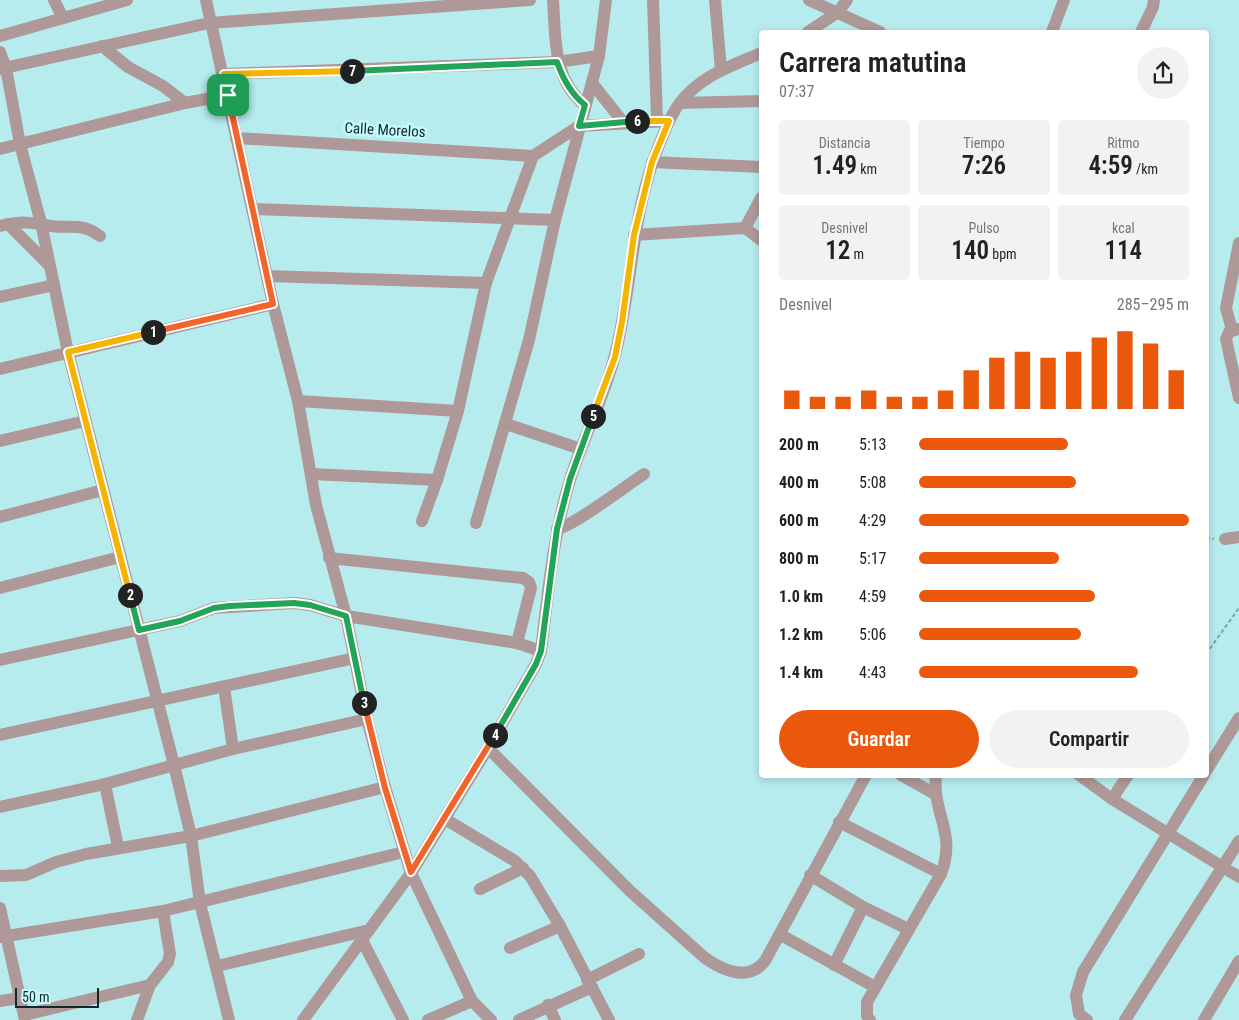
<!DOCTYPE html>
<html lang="es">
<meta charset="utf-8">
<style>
:root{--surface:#fff;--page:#f2f2f2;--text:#222;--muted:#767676;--accent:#ea580c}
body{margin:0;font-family:"Roboto Condensed",sans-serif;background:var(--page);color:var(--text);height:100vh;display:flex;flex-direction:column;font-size:19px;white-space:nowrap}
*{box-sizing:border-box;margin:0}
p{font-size:16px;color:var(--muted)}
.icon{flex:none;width:28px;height:28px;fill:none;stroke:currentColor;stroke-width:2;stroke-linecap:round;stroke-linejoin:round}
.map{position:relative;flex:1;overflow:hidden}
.sheet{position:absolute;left:759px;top:30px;width:450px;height:748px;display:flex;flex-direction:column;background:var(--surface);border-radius:5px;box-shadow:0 2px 8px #0003}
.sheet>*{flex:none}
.scale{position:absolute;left:15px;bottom:12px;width:84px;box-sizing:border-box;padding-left:5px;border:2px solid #122829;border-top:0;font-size:14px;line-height:18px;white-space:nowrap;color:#122829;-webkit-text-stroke:4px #c4fafd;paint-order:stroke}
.pin{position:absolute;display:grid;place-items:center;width:42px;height:42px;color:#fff;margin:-21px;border-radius:10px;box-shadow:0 2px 8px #0006}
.km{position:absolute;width:25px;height:25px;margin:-12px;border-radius:50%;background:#222;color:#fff;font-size:14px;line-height:25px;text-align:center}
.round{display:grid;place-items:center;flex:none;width:52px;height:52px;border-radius:26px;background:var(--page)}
.overview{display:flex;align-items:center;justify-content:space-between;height:85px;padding:0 20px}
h1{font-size:28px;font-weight:600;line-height:38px}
.stats{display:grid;grid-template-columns:repeat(3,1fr);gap:8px;height:85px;padding:5px 20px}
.stats div{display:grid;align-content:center;border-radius:5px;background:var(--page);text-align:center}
.stats b{font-size:25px;font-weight:600}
.stats small{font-size:14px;font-weight:400}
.stats p{font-size:14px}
.chart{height:140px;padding:10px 20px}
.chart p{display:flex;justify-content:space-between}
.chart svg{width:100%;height:90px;margin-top:5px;stroke:var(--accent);stroke-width:6}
.cta{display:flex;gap:10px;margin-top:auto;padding:10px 20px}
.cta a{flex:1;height:58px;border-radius:30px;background:var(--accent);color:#fff;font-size:20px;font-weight:600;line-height:58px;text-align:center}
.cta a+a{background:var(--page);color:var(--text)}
ul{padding:0 20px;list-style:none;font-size:16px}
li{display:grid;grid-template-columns:80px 60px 1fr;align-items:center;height:38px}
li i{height:12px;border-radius:6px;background:var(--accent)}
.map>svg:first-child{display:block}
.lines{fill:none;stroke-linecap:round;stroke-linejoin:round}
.path{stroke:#7ca6a8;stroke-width:2;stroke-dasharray:4 2.5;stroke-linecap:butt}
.minor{stroke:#ae9998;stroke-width:12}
.split-1-casing{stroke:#fff;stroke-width:10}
.split-2-casing{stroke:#fff;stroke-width:10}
.split-3-casing{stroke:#fff;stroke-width:10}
.split-4-casing{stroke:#fff;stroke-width:10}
.split-5-casing{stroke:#fff;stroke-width:10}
.split-6-casing{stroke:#fff;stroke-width:10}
.split-7-casing{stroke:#fff;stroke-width:10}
.split-8-casing{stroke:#fff;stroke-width:10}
.split-1{stroke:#f0652b;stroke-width:6}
.split-2{stroke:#f5b400;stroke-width:6}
.split-3{stroke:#22a559;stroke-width:6}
.split-4{stroke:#f0652b;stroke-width:6}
.split-5{stroke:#22a559;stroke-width:6}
.split-6{stroke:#f5b400;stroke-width:6}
.split-7{stroke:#22a559;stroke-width:6}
.split-8{stroke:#f5b400;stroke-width:6}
.labels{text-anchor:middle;stroke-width:5;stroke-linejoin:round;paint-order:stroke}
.street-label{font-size:15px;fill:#122829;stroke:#c4fafd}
</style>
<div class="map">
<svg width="1239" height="1020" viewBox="0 0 1239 1020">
<rect width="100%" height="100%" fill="#b7ecef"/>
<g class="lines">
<g class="path">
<polyline points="1206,538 1214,539"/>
<polyline points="1206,654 1239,608"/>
</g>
<g class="minor">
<polyline points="54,0 63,18"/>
<polyline points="206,0 273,304 298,401 316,505 346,616 367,719 385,787 411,873 472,1001 491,1020"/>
<path d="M553,0C556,38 552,79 585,105"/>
<polyline points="653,0 657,120"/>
<polyline points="715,0 721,70"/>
<polyline points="809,0 880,32"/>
<polyline points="808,32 838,12 847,0"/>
<polyline points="1052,32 1064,0"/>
<polyline points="1141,32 1153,7 1154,0"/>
<polyline points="0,36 127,0"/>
<polyline points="102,46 128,67 163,86 185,103"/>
<polyline points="0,52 6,68 20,144 41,223 68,352 174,765 191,836 200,903 229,1020"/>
<polyline points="0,69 209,23 530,0"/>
<polyline points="224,74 557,62 599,56"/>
<polyline points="592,83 623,122"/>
<polyline points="680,103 761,101"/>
<polyline points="236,138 533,156"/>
<polyline points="0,149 185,103 228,95"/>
<polyline points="652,162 761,167"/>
<polyline points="253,209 555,220"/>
<polyline points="8,224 49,265"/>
<path d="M0,226C22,221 29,222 51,226C71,229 81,222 100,236"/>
<polyline points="745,228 761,198"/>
<polyline points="634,235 745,228 761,240"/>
<polyline points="267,276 486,283"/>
<polyline points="0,297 54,285"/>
<polyline points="1238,329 1229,332 1226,339 1239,398"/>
<polyline points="1232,330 1226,308 1239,243"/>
<polyline points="0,369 273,304"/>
<polyline points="298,401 458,411"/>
<polyline points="506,424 581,449"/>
<polyline points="0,441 85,421"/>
<polyline points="311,474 437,480 458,411 486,283 533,156 579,126 669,121"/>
<polyline points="0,517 103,490"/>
<polyline points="422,521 437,480"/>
<polyline points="476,523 529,340 555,220 599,56 606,0"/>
<path d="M557,529C572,527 627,485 644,474"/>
<polyline points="1225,539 1239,537"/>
<polyline points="329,558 523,578 529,582 531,588 517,643"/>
<polyline points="0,588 120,557"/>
<polyline points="0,660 180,621 214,608 294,603 310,605 346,616 517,643 541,651"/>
<polyline points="224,687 233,749"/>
<polyline points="0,735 355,658"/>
<path d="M488,748L630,891L705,958C724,971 748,982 765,961L866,775"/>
<polyline points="1206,771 1239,718"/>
<polyline points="901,775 935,794"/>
<polyline points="1079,775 1112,799 1239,877"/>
<polyline points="105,784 118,847"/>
<polyline points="1112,799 1128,775"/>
<polyline points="0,807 105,784 233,749 367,719"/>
<polyline points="445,819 515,861 530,876 560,926 609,1020"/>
<polyline points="839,822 941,874"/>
<polyline points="810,875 863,907 908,929"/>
<polyline points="0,876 26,875 56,862 86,854 191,836 385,787"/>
<polyline points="480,889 523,868"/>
<polyline points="0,908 25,1020"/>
<polyline points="781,935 875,987"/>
<polyline points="0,937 163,911 404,852"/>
<polyline points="362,940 403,1020"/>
<polyline points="510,948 560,926"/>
<polyline points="834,965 863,907"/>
<polyline points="217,966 369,930"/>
<polyline points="587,980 639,954"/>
<polyline points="0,1001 20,998"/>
<polyline points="548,1005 555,1020"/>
<polyline points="24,1015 150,985"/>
<polyline points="137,1020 150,985 168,962 170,954 163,911"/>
<path d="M303,1020L411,873L488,748L536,664L541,651C548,593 553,535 570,480C583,438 604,398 615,355C633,285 631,214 659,145C665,131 670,116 679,104C700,76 731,66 761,53"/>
<polyline points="428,1020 472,1001"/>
<polyline points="519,1020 592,987"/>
<path d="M870,1020L867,1016V1002L941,874C957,832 932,815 936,775"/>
<polyline points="1087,1020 1079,1014 1076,995 1083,972 1204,775"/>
<polyline points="1125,1020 1239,841"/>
<polyline points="1204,1020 1239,961"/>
</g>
</g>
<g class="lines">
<defs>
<polyline id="split-1" points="153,332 273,304 228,95"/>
<polyline id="split-2" points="130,595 68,352 153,332"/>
<polyline id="split-3" points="130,595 139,630 180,621 214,608 230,606 294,603 310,605 346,616 364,703"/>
<polyline id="split-4" points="364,703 385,788 411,872 495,735"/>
<polyline id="split-5" points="495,735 536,664 541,651 557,529 570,479 593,416"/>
<polyline id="split-6" points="593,416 615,357 622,322 634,235 652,162 669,121 637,121"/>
<path id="split-7" d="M352,71L557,62C563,79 571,94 585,105L579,126L637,121"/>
<polyline id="split-8" points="228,95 224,74 352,71"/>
</defs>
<use href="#split-1" class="split-1-casing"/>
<use href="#split-2" class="split-2-casing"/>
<use href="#split-3" class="split-3-casing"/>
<use href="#split-4" class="split-4-casing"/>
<use href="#split-5" class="split-5-casing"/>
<use href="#split-6" class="split-6-casing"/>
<use href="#split-7" class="split-7-casing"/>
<use href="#split-8" class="split-8-casing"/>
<use href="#split-1" class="split-1"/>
<use href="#split-2" class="split-2"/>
<use href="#split-3" class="split-3"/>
<use href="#split-4" class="split-4"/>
<use href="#split-5" class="split-5"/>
<use href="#split-6" class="split-6"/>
<use href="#split-7" class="split-7"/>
<use href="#split-8" class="split-8"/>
</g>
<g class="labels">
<g class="street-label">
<text transform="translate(385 130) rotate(3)" y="5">Calle Morelos</text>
</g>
</g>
</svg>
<div class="scale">50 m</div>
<div class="pin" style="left:228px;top:95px;background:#1e9e55"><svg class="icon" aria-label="arrive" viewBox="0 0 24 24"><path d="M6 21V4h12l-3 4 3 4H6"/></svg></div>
<b class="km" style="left:153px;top:332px">1</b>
<b class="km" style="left:130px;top:595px">2</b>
<b class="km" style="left:364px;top:703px">3</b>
<b class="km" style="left:495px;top:735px">4</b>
<b class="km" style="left:593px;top:416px">5</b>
<b class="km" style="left:637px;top:121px">6</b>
<b class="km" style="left:352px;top:71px">7</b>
<section class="sheet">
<div class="overview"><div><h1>Carrera matutina</h1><p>07:37</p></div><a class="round"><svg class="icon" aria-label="share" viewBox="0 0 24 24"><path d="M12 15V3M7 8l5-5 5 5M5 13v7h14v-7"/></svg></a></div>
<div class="stats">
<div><p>Distancia</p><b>1.49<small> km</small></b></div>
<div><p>Tiempo</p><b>7:26</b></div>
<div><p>Ritmo</p><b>4:59<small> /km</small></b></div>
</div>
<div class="stats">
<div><p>Desnivel</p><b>12<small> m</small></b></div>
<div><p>Pulso</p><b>140<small> bpm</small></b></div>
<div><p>kcal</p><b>114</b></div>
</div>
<div class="chart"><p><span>Desnivel</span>285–295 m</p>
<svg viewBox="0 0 160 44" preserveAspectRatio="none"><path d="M5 44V35M15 44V38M25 44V38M35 44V35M45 44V38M55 44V38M65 44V35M75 44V25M85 44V19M95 44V16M105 44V19M115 44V16M125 44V9M135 44V6M145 44V12M155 44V25"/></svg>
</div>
<ul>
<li><b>200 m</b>5:13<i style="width:55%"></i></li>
<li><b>400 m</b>5:08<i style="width:58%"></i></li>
<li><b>600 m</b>4:29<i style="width:100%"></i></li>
<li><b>800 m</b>5:17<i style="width:52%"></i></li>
<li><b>1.0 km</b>4:59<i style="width:65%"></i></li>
<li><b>1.2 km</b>5:06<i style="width:60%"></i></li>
<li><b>1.4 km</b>4:43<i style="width:81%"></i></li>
</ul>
<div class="cta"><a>Guardar</a><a>Compartir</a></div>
</section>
</div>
